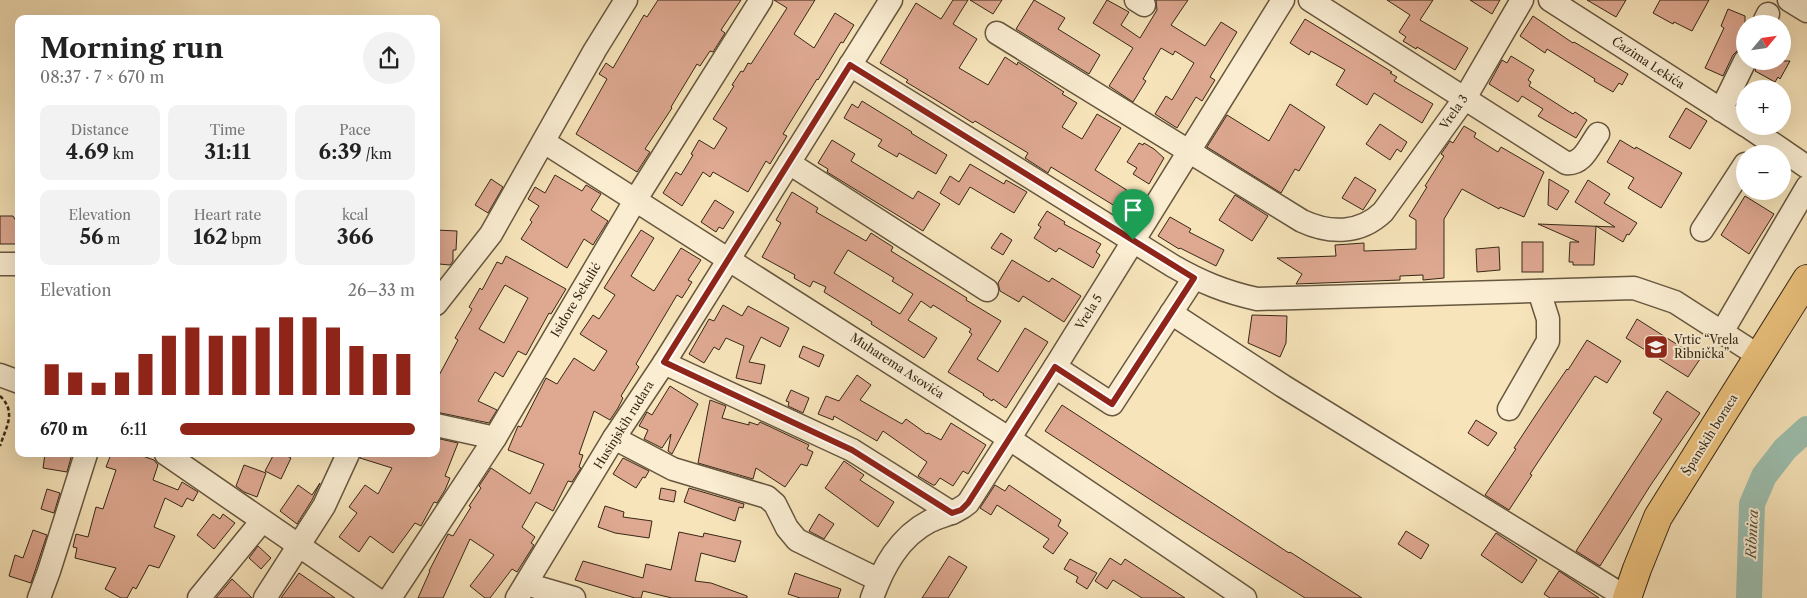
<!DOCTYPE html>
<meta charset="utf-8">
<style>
:root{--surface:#fff;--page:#f2f2f2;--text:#222;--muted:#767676;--accent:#8f2418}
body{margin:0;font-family:"Libre Caslon Text",serif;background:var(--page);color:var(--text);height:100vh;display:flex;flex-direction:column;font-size:19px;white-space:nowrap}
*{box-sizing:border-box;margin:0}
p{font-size:16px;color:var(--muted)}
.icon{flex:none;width:28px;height:28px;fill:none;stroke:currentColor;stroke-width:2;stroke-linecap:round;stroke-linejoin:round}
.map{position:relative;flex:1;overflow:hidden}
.sheet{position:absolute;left:15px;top:15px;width:425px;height:442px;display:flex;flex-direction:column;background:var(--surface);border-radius:10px;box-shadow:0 5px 20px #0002}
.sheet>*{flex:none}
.needle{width:32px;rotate:61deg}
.controls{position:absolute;left:1736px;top:15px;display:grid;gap:10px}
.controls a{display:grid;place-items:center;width:55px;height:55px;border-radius:50%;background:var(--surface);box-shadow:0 5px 20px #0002;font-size:25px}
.pin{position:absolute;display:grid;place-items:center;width:42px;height:42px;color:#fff;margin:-51px -21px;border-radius:50% 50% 50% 0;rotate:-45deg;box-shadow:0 0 5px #0007}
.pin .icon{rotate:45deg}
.round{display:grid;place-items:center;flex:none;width:52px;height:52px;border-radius:26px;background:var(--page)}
.overview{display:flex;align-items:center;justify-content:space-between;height:85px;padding:0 25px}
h1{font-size:28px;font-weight:700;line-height:38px}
.metrics{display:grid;grid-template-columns:repeat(3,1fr);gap:8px;height:85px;padding:5px 25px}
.metrics div{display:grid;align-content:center;border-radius:10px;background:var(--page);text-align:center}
.metrics b{font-size:21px;font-weight:700}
.metrics small{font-size:14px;font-weight:400}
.metrics p{font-size:14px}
.chart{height:140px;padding:10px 25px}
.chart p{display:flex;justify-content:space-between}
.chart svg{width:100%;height:90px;margin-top:5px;stroke:var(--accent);stroke-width:6}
ul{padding:0 25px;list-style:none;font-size:16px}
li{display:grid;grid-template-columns:80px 60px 1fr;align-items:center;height:38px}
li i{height:12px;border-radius:6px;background:var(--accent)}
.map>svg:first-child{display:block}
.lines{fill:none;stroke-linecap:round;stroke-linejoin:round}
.river{stroke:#9dbfaf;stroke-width:26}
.building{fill:#dea891;stroke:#372816;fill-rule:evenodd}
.minor-casing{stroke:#67573f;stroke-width:25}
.major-casing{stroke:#372816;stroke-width:30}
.path{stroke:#372816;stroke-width:2.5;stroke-dasharray:4 2.5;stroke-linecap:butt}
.minor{stroke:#faedd2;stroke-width:22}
.major{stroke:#ecc27d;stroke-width:28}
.route-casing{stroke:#fff;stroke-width:10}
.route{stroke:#8f2418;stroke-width:6}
.labels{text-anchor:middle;stroke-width:4;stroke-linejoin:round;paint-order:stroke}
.street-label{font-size:12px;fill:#372816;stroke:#faedd2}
.poi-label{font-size:12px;fill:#372816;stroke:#faedd2;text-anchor:start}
.water-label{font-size:14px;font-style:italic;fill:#565544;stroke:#faedd2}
</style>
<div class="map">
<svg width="1807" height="598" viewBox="0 0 1807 598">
<rect width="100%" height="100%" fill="#f7e4ba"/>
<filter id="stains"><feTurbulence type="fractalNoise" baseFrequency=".004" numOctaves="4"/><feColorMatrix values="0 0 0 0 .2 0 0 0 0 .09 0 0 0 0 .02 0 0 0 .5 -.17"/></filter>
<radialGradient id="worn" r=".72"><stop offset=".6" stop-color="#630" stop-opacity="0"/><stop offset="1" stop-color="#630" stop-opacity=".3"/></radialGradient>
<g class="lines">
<polyline class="river" points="1749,598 1752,504 1764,476 1785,449 1807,429"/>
</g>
<g class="building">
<polygon points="658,0 741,0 721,30 725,33 713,52 710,51 700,66 697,64 671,107 672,108 645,149 650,152 637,172 576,134 607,79 599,74 606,63 613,68 644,15 647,17"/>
<polygon points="774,0 815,0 794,34 814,48 835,13 854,25 843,43 841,42 818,80 817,79 783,134 787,136 770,164 766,161 748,192 713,172 710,177 703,172 682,206 663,193 676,172 681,175 693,155 691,154 699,140 714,149 727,128 713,119 734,86 732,85 741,71 743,72 748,63 751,64 787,8"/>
<polygon points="953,0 968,0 953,24 977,39 959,68 988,85 1005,57 1017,65 1018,62 1064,92 1062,94 1077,103 1062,127 1082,139 1097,114 1121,128 1095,170 1133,194 1123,211 1051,167 1048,173 1025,158 1028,153 975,121 973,123 936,100 906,82 908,80 880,63 916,3 941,19"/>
<polygon points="970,0 1002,0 993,14"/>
<polygon points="1034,0 1065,18 1058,29 1100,55 1089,74 1016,29"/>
<polygon points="1107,0 1129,12 1121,25 1140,38 1157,10 1156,0 1188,0 1171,25 1205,46 1221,22 1237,32 1210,77 1215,80 1202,101 1196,97 1177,128 1155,114 1166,96 1172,100 1194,63 1175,51 1173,55 1161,48 1143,79 1146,81 1133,102 1109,86 1133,48 1093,23"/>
<polygon points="1387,0 1433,0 1420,20 1468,48 1455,70 1417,47 1416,49 1403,41 1406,37 1399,32 1410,15"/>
<polygon points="1470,0 1500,0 1492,14"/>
<polygon points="1587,0 1626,0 1616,17"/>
<polygon points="1660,0 1709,0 1692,31 1674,22 1673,24 1653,13"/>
<polygon points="1728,9 1745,16 1745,36 1739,49 1733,55 1723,76 1705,68 1724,28 1721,26"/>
<polygon points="1533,16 1573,43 1574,42 1628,74 1622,85 1619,83 1613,92 1594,81 1595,79 1547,49 1545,53 1520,36"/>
<polygon points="1305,19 1392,72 1390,73 1397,77 1394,81 1433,104 1422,123 1374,93 1367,105 1336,85 1345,70 1311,51 1309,55 1290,43"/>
<polygon points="1511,56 1534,70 1528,80 1531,82 1529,86 1573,114 1575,112 1587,120 1576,138 1538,116 1543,109 1522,96 1518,102 1489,84 1502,60 1507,63"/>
<polygon points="1758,61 1790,61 1780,79 1778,77 1775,82 1755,71"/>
<polygon points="862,101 912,132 911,133 947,155 936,174 899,153 897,157 878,146 882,140 844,118 852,104 858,108"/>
<polygon points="1290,104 1325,127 1299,171 1295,169 1281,193 1207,147 1227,115 1269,141"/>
<polygon points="1686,108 1707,121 1690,149 1669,137"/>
<polygon points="1380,124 1407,142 1401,152 1397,149 1390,160 1366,144"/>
<polygon points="1464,126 1476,133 1474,137 1498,152 1501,147 1544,172 1524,217 1500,207 1499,209 1462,189 1444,219 1444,278 1423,280 1423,275 1400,276 1400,280 1296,284 1302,274 1277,258 1336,256 1335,245 1364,243 1364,251 1416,249 1416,220 1409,216 1427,187 1425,186 1444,156 1441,154 1450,141 1453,143"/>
<polygon points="832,140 855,154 851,161 913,199 918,191 940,204 923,231 827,172 828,169 818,163"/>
<polygon points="1620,140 1635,149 1636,147 1682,173 1661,208 1628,188 1634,178 1607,162"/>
<polygon points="1139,143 1143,145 1144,143 1154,149 1164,158 1149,184 1133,174 1137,168 1127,162"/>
<polygon points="970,164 1004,184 1006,180 1027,192 1014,213 970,187 959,205 940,193 950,176 959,182"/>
<polygon points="555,175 582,191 586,185 601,194 591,210 608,221 593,245 584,239 567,268 521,239 532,222 530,220 539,206 528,199 535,187 545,193"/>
<polygon points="1355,177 1376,190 1363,210 1342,198"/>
<polygon points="491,179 503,187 488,213 475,205"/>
<polygon points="1549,179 1569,191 1557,210 1548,205"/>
<polygon points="1588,180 1610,194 1604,203 1637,223 1629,235 1627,234 1623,242 1596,226 1594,265 1573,265 1573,262 1569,262 1570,242 1579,242 1538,224 1615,227 1575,202"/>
<path d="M792,192L818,208L816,212L866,241L871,233L893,247L891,251L967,298L966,300L1001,321L977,359L998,372L1025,328L1048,342L1006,408L993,399L992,401L983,395L984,394L948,372L972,334L969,332L971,329L933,305L931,308L921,301L908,320L937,338L924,358L871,324L872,322L824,292L826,287L813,281L810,287L794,278L795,275L762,257L781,223L776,220ZM848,250L894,278L892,281L913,294L900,314L834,273Z"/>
<polygon points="1235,195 1268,216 1252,241 1219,220"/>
<polygon points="1745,196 1774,214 1749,254 1721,235"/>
<polygon points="715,200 734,212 723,229 719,227 716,232 701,222"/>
<polygon points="1047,211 1065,222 1064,224 1101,244 1096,252 1100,255 1093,268 1059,248 1056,252 1034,238 1041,227 1038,225"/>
<polygon points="0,216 13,216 16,221 19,221 19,234 16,235 16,244 0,244"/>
<polygon points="1170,217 1191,229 1189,232 1224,250 1216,266 1180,248 1179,249 1158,236"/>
<polygon points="436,230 457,231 456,250 453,250 453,261 450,265 439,264 439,260 436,260"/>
<polygon points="641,230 654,238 631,276 654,291 681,248 701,260 688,280 692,282 682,298 677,295 636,364 639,367 621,396 623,398 618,408 610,420 594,411 579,454 583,455 579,467 581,468 572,482 568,481 553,511 536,502 522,527 535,537 531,543 534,545 517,572 512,569 490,598 485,598 470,586 494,555 470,539 443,598 418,598 430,571 429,571 448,534 453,536 471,507 469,506 481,488 479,486 491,468 530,494 544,464 508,450 518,426 521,427 546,378 557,384 574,358 594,371 607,351 580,334 593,315 599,319 615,295 604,288"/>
<polygon points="1001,233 1012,240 1003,255 991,248"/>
<rect x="1522" y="242" width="21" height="30"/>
<polygon points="1499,247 1500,270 1477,272 1476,249"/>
<path d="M506,256L566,289L551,314L549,313L526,355L518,351L503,377L495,372L478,401L497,410L489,423L436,412V381L458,340L455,338L472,309L469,307L480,288L482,290L497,262L502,264ZM505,285L528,298L504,343L479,329Z"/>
<polygon points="1012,260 1049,282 1052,278 1081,296 1064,322 1023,296 1019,302 1000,291 998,283"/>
<polygon points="723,305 742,316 748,306 789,328 780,347 761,337 749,362 765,365 761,384 736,378 744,346 726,338 719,350 714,347 704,363 689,354 709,319 714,321"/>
<polygon points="1252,315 1287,316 1286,343 1280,357 1248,343"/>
<polygon points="1637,319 1700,359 1688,377 1626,338"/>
<polygon points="1587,340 1621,361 1607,383 1595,376 1530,474 1532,475 1509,510 1485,495 1516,449 1514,448 1543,404 1567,369 1568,370"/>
<polygon points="803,346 824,355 819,367 799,357"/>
<polygon points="857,375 871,385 860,400 902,424 906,419 927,434 928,433 941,440 951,423 986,445 968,474 963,471 953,486 940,478 935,485 933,485 918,476 927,462 883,431 877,441 834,416 833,420 818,414 826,396 839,401"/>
<polygon points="670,386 698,404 672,454 668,451 671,434 662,448 644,439 648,430 639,426 647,412 652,415"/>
<polygon points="791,390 809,398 803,413 788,406 789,402 786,401"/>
<polygon points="1667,391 1700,413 1650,486 1600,566 1576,551 1662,419 1653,413"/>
<polygon points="710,400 726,406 722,418 749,425 749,422 758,425 760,422 809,445 807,449 813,452 807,466 801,464 785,487 756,468 753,479 698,463"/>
<polygon points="1062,405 1289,553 1290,552 1362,598 1305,598 1174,515 1045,431"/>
<polygon points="1476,420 1497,433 1488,446 1468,433"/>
<polygon points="436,438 458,443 445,476 450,478 445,490 437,503 434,502 421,526 415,523 393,553 370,536 359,552 339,537 357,513 349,507 365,485 378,494 392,468 360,458 361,454 436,454"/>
<polygon points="45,454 72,454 67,472 43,468"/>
<polygon points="111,454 137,454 154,460 158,465 153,480 178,490 182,482 198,492 193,501 187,498 182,507 165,498 154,527 175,536 159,568 149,565 136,589 133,587 127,598 121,598 105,589 116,568 75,558 77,548 73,547 76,534 88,537 96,507 103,509 116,470 106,467"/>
<polygon points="274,454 283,454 291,458 281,479 265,471"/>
<polygon points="623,458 649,471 645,478 643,477 636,488 613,474"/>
<polygon points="844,461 864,475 860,480 894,502 878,527 825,488"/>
<polygon points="244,465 266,473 257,497 244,492 236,486"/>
<polygon points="320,483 312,500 297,524 280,511 298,485 312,495"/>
<polygon points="995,485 1005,491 1009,485 1061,520 1058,526 1068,533 1053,554 1043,547 1049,539 997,505 991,515 980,508"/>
<polygon points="661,488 676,491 674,502 659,499"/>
<polygon points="689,488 744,504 743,508 739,507 735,521 684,502"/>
<polygon points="47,489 60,493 54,513 41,509"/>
<polygon points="605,506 624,512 623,517 652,521 649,538 615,533 598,527"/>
<polygon points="213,514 220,519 223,514 235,523 214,549 197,535"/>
<polygon points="819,514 834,524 824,539 809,531"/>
<polygon points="33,530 47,535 31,583 9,576 15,555 23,558"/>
<polygon points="1406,531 1429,545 1421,559 1398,544"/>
<polygon points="679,532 703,537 704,533 741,541 735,562 701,553 695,581 711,583 747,596 747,598 672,598 643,591 641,598 635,598 575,580 583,561 643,578 646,564 671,570"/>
<polygon points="1496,533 1537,560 1522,583 1481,555"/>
<polygon points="258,546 271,558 261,569 249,558"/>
<polygon points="949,556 967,567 948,598 922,598"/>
<polygon points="1110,558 1121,565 1125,559 1185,598 1142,598 1113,580 1107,589 1095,581"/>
<polygon points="1070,559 1097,573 1087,589 1076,582 1078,577 1064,569"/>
<polygon points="1559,571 1577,583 1599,598 1550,598 1544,594"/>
<polygon points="299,573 335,598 281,598"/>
<polygon points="795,573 841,589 838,598 800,598 788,594"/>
<polygon points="232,579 252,598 216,598"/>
</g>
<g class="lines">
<defs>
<g id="minor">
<polyline points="1136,0 1144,5"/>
<path d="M1310,0L1566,163C1583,165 1589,146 1598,134"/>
<polyline points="1550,0 1745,125"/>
<polyline points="1789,0 1807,11"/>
<polyline points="1763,24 1768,14"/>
<path d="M997,33L1302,221C1330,234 1360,234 1383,212L1465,98L1522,0"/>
<path d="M850,65L1173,266C1201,282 1225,292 1257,299L1634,288L1675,302L1759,356"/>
<polyline points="1721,110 1745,61"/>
<polyline points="1747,126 1807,167"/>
<polyline points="544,142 1010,439 1245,598"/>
<polyline points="789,163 987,290"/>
<polyline points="1702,230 1745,164"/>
<polyline points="0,264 19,264"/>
<polyline points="436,304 491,234 595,50 626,0"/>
<polyline points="1171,313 1283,386 1627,598"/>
<polyline points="1722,332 1807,187"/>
<polyline points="664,363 852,450 952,513"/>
<polyline points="1055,367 1112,404 1194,278"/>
<polyline points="0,375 19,382"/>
<polyline points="1509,409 1548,341 1548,319 1539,291"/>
<polyline points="436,425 495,438"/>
<polyline points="614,438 673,469 767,497 775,504 787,528 797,540 879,580"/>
<polyline points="166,454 375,598"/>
<polyline points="526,584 574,598"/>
<polyline points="39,598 49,571 86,454"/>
<polyline points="199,598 262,521"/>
<polyline points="265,598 324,506 348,454"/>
<polyline points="390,598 495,438 636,199 761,0"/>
<polyline points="517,598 614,438 664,363 891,0"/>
<path d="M872,598C883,567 899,537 930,521C943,515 957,513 968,503L1055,367L1283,0"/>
</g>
<polyline id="major" points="1627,598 1637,569 1658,517 1807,279"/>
</defs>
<use href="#minor" class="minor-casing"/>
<use href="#major" class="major-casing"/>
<path class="path" d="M0,396C17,412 6,427 0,446"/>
<use href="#minor" class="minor"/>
<use href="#major" class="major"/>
</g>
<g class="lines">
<defs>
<polygon id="route" points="850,65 1194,278 1112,404 1055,367 968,503 961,510 952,513 852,450 664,362"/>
</defs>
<use href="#route" class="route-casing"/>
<use href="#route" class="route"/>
</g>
<defs>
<symbol id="school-square" viewBox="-11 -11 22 22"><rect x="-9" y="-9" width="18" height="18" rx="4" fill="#8f2418" stroke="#faedd2"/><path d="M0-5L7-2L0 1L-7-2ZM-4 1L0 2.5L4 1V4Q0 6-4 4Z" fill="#fff"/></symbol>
</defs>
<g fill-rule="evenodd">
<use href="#school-square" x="1642" y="333" width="28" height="28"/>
</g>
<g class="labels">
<g class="street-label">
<text transform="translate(1648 63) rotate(33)" y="4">Ćazima Lekića</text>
<text transform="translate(1454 112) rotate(-55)" y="4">Vrela 3</text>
<text transform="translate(576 300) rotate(-59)" y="4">Isidore Sekulić</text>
<text transform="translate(1089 312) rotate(-58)" y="4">Vrela 5</text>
<text transform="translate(897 366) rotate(33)" y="4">Muharema Asovića</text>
<text transform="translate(624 425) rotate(-58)" y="4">Husinjskih rudara</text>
<text transform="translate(1710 435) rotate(-58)" y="4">Španskih boraca</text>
</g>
<g class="poi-label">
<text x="1674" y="344">Vrtic “Vrela<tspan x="1674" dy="14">Ribnička”</tspan></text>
</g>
<g class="water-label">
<text transform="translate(1752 534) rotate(-87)" y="5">Ribnica</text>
</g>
</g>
<rect width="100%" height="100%" filter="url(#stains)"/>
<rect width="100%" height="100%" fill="url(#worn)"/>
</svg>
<div class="controls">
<a><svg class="needle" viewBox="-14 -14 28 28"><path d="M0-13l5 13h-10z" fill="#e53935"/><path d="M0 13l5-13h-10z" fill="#767676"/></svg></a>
<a>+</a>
<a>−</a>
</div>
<div class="pin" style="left:1133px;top:240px;background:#1e9e55"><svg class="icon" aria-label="arrive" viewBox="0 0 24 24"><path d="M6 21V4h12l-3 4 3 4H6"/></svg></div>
<section class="sheet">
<div class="overview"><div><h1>Morning run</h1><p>08:37 · 7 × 670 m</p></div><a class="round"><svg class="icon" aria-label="share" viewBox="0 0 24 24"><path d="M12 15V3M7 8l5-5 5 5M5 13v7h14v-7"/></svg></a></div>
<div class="metrics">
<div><p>Distance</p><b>4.69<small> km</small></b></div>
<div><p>Time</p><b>31:11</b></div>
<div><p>Pace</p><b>6:39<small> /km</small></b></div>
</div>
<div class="metrics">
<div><p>Elevation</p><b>56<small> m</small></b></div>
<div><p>Heart rate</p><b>162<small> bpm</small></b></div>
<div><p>kcal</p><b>366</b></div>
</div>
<div class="chart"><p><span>Elevation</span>26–33 m</p>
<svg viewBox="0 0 160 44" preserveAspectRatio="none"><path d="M5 44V29M15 44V33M25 44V38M35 44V33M45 44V24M55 44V15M65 44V11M75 44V15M85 44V15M95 44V11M105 44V6M115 44V6M125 44V11M135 44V20M145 44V24M155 44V24"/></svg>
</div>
<ul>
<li><b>670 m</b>6:11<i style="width:100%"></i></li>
</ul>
</section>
</div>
